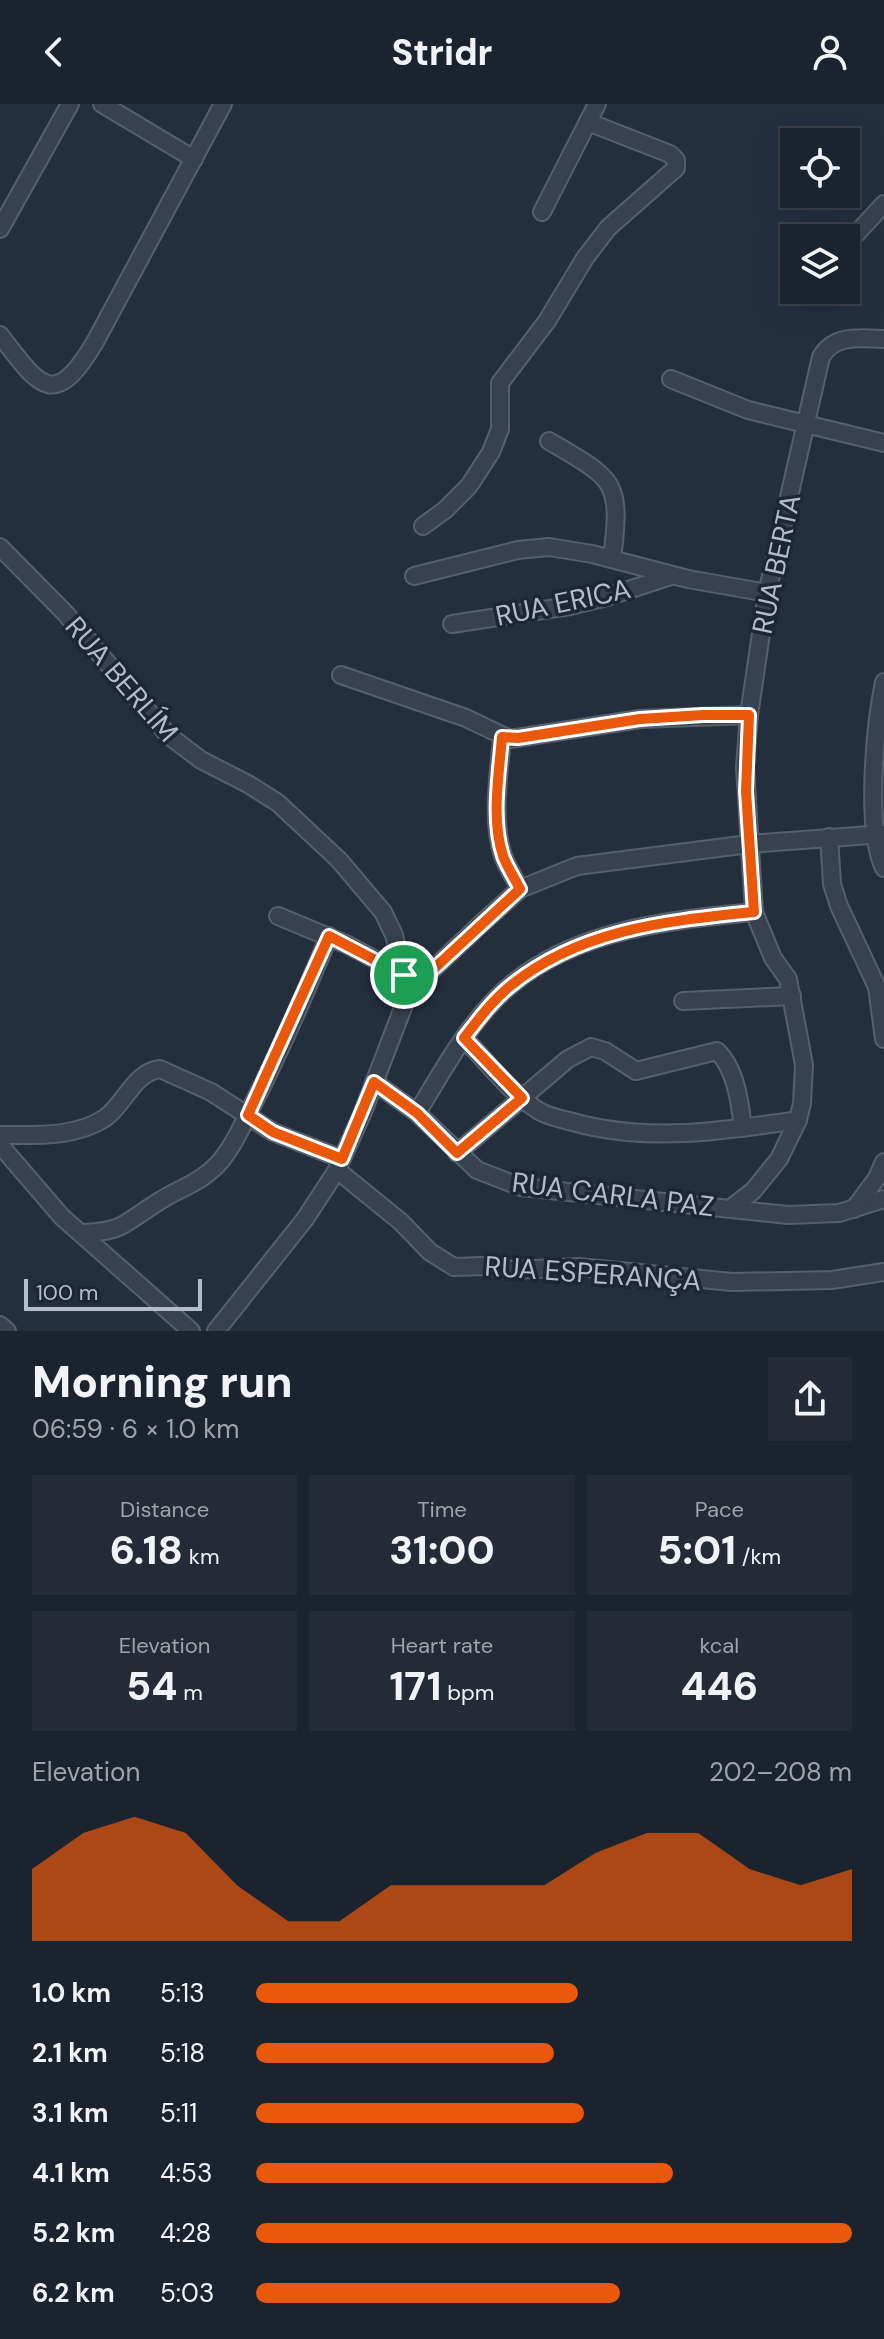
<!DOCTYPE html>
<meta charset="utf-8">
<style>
:root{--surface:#1b232e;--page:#242b36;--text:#f1f3f6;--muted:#a0a4aa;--line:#39404a;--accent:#ea580c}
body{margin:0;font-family:"DM Sans",sans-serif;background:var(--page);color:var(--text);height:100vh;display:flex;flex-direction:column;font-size:30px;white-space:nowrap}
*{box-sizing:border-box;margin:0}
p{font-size:26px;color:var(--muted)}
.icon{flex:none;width:44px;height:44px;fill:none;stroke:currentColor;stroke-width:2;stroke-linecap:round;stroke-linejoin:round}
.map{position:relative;height:1227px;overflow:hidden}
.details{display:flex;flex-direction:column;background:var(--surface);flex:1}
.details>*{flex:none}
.tools{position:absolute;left:780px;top:24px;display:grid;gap:16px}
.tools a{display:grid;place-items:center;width:80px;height:80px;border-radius:0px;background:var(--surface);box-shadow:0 8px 32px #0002,0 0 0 2px var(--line);font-size:40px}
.scale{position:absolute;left:24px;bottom:20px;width:178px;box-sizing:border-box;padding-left:8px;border:4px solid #b4bcc9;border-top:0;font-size:22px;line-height:28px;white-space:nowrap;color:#b4bcc9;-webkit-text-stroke:6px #1d2633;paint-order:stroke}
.pin{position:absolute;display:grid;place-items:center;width:68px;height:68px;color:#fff;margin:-34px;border:4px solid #fff;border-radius:50%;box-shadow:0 2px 8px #0007}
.round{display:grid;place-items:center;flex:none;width:84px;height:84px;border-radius:0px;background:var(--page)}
.summary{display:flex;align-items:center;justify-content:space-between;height:136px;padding:0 32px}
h1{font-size:44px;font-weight:800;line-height:60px}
.stats{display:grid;grid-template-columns:repeat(3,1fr);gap:12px;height:136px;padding:8px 32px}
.stats div{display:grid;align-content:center;border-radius:0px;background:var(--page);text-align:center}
.stats b{font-size:40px;font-weight:800}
.stats small{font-size:22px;font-weight:400}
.stats p{font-size:22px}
.chart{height:224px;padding:16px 32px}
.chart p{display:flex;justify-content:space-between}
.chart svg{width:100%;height:144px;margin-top:8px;fill:var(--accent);opacity:.7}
ul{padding:0 32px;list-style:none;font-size:26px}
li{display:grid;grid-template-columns:128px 96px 1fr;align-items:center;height:60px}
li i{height:20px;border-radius:10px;background:var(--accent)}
header{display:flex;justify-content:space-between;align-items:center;height:104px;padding:0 32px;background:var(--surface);font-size:36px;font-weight:800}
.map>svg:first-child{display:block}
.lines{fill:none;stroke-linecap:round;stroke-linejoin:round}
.minor-casing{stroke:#565f6c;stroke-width:20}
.minor{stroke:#38414e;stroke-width:16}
.route-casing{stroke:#fff;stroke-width:16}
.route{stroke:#ea580c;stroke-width:10}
.labels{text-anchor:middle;stroke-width:7;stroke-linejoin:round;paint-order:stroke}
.street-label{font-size:28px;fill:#b4bcc9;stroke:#1d2633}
</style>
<header><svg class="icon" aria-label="back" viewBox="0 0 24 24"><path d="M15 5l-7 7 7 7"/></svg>Stridr<svg class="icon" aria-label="person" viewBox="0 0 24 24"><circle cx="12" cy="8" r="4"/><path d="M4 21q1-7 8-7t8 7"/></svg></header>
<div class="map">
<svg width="884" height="1227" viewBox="0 0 884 1227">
<rect width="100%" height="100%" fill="#242f3e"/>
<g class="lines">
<defs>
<g id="minor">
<polyline points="102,0 194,55"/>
<polyline points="542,108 597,0"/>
<polyline points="0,125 70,0"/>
<polyline points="846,137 856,130 884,100"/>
<polyline points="788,154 794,153"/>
<path d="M0,231C40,283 54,307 95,238L223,0"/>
<polyline points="671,275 748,306 884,339"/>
<path d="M549,337C615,376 622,376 612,455"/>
<polyline points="423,422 445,406 469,382 491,348 500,325 500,279 547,217 585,154 608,124 676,64 676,56 670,50 588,18"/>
<polyline points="0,443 66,510 168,631 201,656 248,680 278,699 339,756 383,808 394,831 404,871"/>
<polyline points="414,472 518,446 549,443 592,450 688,475 767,489"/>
<polyline points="452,520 570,502 607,493 671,472"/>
<polyline points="341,571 466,614 510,635 640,615 749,611"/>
<path d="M884,578C875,622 865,725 884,764"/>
<path d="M502,633C499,671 491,715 503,752C507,763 515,775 520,785"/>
<polyline points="829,733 832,780 839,802 877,883 884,935"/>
<polyline points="278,812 348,841 404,871 408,876"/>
<polyline points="683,897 792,892"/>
<path d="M464,934C487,958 510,989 539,1007C549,1013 562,1015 573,1018C647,1039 724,1027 798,1016"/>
<polyline points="374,978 417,1009 477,1066 521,1083 788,1111 839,1109 884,1095"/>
<path d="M417,1009C439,973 460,934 489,902C556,827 661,817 754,808"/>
<path d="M0,1031C34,1031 75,1034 105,1014C125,1000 134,968 160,965L211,988L273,1028L342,1055"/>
<polyline points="0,1041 62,1113 191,1227"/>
<path d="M457,1049L568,955L591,943L605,947L636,967L717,947C736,965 740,999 743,1024"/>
<polyline points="337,1066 401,1118 430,1148 454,1163 481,1162 514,1166 579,1163 732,1178 832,1176 884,1168"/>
<path d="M731,1104L753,1087L779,1055L798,1016L802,999L804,961L788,875L773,854L754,808L745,663L749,611L767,489L821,253C834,230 861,234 884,235"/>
<polyline points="854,1105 877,1074 884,1058"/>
<path d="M84,1129C124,1127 123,1120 155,1100C175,1086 199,1080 217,1061C232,1045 241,1024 251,1004C280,948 305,890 329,832"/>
<polyline points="0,1221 7,1227"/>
<polyline points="216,1227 305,1115 337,1066 363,1008 404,901 413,884 482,819 520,785 577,762 749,740 884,730"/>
</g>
</defs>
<use href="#minor" class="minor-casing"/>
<use href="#minor" class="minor"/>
</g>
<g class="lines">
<defs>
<path id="route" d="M703,611H749L746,687L754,808C667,817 579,825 509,883C491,898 478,916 464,934L522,994L457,1049L417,1009L374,978L342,1055L273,1028L248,1011L329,832L404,871L413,884L520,785C515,775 507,763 503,752C491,715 499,671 502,633L518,634L640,615Z"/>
</defs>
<use href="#route" class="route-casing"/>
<use href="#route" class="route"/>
</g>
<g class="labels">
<g class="street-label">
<text transform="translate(776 460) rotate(-78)" y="10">RUA BERTA</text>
<text transform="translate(563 498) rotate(-12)" y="10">RUA ERICA</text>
<text transform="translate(122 575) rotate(49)" y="10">RUA BERLÍM</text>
<text transform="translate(613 1090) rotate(7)" y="10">RUA CARLA PAZ</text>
<text transform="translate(593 1169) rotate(4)" y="10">RUA ESPERANÇA</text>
</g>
</g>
</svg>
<div class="tools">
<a><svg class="icon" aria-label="locate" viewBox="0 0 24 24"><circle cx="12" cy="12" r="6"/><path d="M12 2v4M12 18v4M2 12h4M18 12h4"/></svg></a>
<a><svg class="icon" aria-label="layers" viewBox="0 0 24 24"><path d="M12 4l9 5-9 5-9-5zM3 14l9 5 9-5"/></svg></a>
</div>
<div class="scale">100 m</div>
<div class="pin" style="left:404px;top:871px;background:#1e9e55"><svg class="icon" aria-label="arrive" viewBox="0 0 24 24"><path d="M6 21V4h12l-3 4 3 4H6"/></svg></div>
</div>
<section class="details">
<div class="summary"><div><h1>Morning run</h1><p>06:59 · 6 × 1.0 km</p></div><a class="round"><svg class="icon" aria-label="share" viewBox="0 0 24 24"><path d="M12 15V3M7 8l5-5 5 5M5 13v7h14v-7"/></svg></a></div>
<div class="stats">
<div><p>Distance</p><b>6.18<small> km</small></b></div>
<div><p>Time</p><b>31:00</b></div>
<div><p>Pace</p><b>5:01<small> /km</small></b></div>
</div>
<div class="stats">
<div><p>Elevation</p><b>54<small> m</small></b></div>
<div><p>Heart rate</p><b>171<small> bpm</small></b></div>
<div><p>kcal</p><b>446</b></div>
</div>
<div class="chart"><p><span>Elevation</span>202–208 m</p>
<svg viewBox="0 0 160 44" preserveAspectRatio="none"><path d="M0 44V22L10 11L20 6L30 11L40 27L50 38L60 38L70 27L80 27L90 27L100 27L110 17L120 11L130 11L140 22L150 27L160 22V44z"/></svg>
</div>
<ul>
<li><b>1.0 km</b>5:13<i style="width:54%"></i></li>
<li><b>2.1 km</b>5:18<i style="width:50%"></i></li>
<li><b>3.1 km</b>5:11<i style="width:55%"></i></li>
<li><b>4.1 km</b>4:53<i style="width:70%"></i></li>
<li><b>5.2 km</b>4:28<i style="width:100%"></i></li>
<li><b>6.2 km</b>5:03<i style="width:61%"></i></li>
</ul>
</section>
